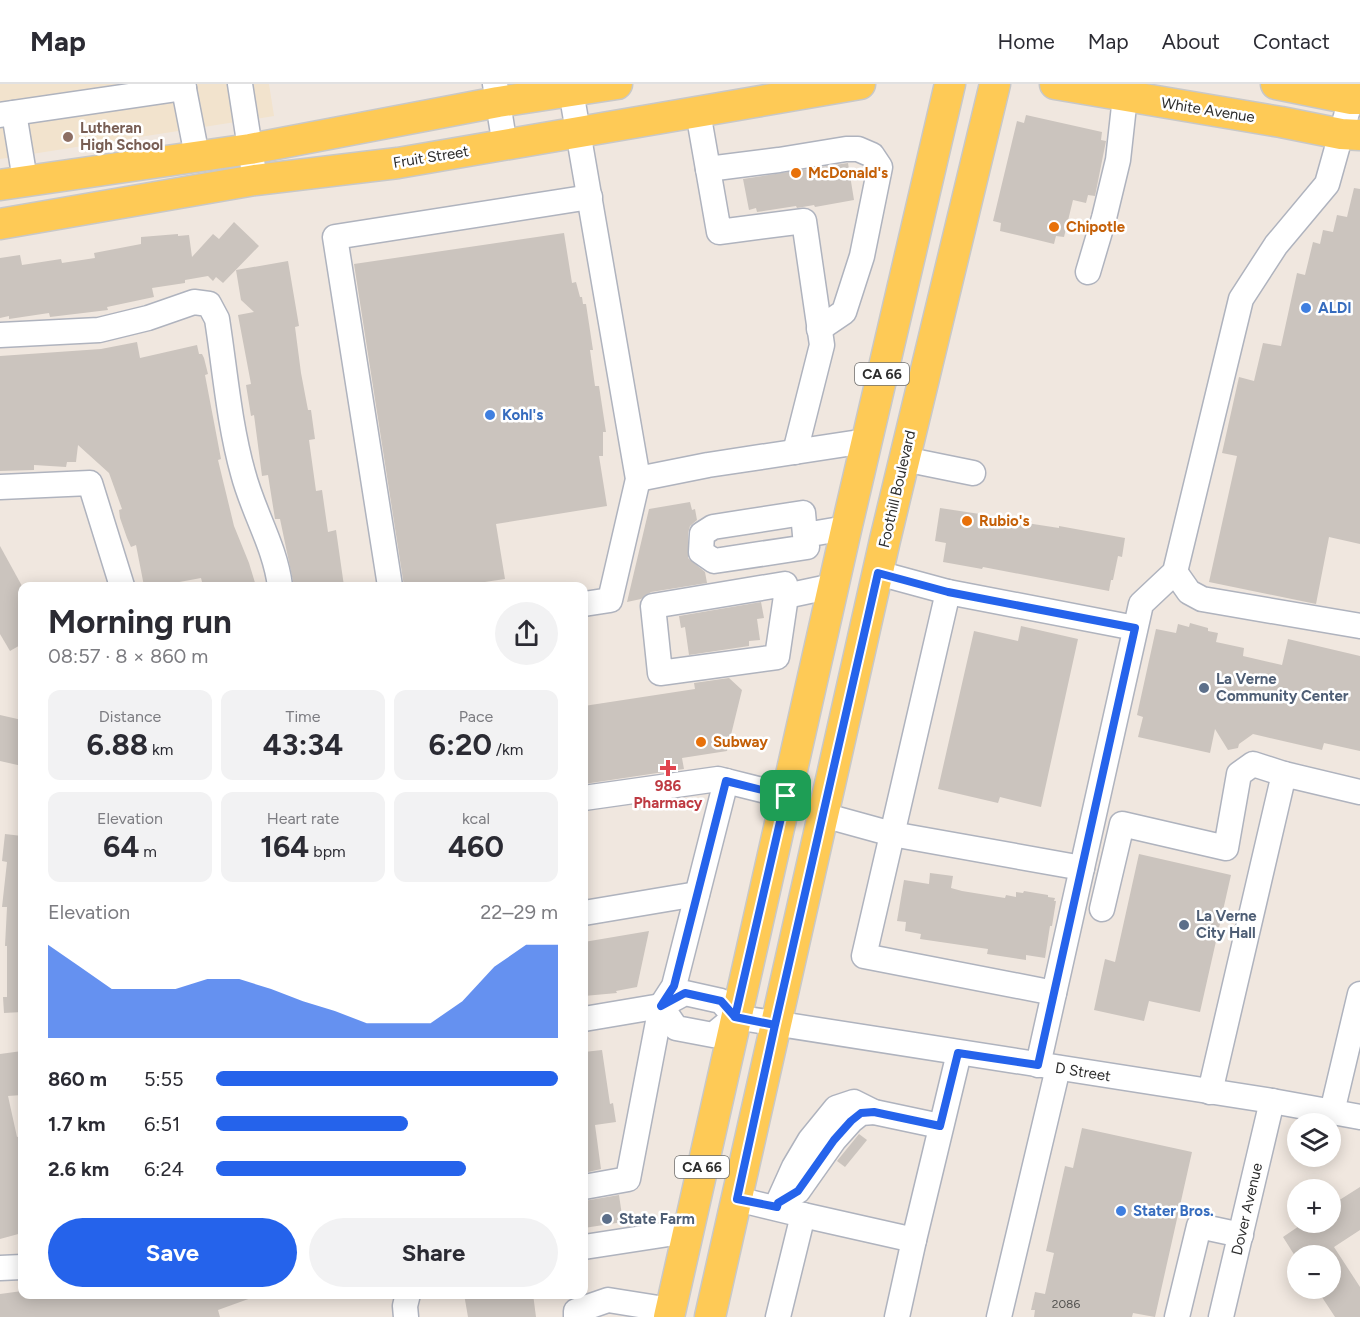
<!DOCTYPE html>
<meta charset="utf-8">
<style>
:root{--surface:#fff;--page:#f2f2f3;--text:#2b2b33;--muted:#7c7c81;--line:#e1e1e2;--accent:#2563eb}
body{margin:0;font-family:Figtree,sans-serif;background:var(--page);color:var(--text);height:100vh;display:flex;flex-direction:column;font-size:22px;white-space:nowrap}
*{box-sizing:border-box;margin:0}
p{font-size:20px;color:var(--muted)}
.icon{flex:none;width:33px;height:33px;fill:none;stroke:currentColor;stroke-width:2;stroke-linecap:round;stroke-linejoin:round}
.map{position:relative;flex:1;overflow:hidden}
.drawer{position:absolute;left:18px;top:498px;width:570px;height:717px;display:flex;flex-direction:column;background:var(--surface);border-radius:12px;box-shadow:0 3px 15px #0003}
.drawer>*{flex:none}
.buttons{position:absolute;left:1287px;top:1029px;display:grid;gap:12px}
.buttons a{display:grid;place-items:center;width:54px;height:54px;border-radius:50%;background:var(--surface);box-shadow:0 3px 15px #0003;font-size:30px}
.pin{position:absolute;display:grid;place-items:center;width:51px;height:51px;color:#fff;margin:-26px;border-radius:12px;box-shadow:0 3px 9px #0006}
.round{display:grid;place-items:center;flex:none;width:63px;height:63px;border-radius:32px;background:var(--page)}
.head{display:flex;align-items:center;justify-content:space-between;height:102px;padding:0 30px}
h1{font-size:33px;font-weight:700;line-height:45px}
.metrics{display:grid;grid-template-columns:repeat(3,1fr);gap:9px;height:102px;padding:6px 30px}
.metrics div{display:grid;align-content:center;border-radius:12px;background:var(--page);text-align:center}
.metrics b{font-size:30px;font-weight:700}
.metrics small{font-size:16px;font-weight:400}
.metrics p{font-size:16px}
.chart{height:168px;padding:12px 30px}
.chart p{display:flex;justify-content:space-between}
.chart svg{width:100%;height:108px;margin-top:6px;fill:var(--accent);opacity:.7}
.action{display:flex;gap:12px;margin-top:auto;padding:12px 30px}
.action a{flex:1;height:69px;border-radius:36px;background:var(--accent);color:#fff;font-size:24px;font-weight:700;line-height:69px;text-align:center}
.action a+a{background:var(--page);color:var(--text)}
ul{padding:0 30px;list-style:none;font-size:20px}
li{display:grid;grid-template-columns:96px 72px 1fr;align-items:center;height:45px}
li i{height:15px;border-radius:8px;background:var(--accent)}
header{display:flex;align-items:center;gap:36px;box-sizing:border-box;height:84px;padding:0 30px;background:var(--surface);border-bottom:2px solid var(--line)}
header strong{font-size:28px}
nav{display:flex;gap:33px;margin-inline-start:auto;font-size:21px}
.map>svg:first-child{display:block}
.education{fill:#f2e3cd}
.building{fill:#cbc4be}
.lines{fill:none;stroke-linecap:round;stroke-linejoin:round}
.minor-casing{stroke:#afb3be;stroke-width:27}
.major-casing{stroke:#c8c8c8;stroke-width:33}
.minor{stroke:#fff;stroke-width:24}
.major{stroke:#feca56;stroke-width:30}
.route-casing{stroke:#fff;stroke-width:12}
.route{stroke:#2563eb;stroke-width:8}
.education-dot{fill:#8d6e63;stroke:#fff;stroke-width:2}
.food-dot{fill:#e8710a;stroke:#fff;stroke-width:2}
.shop-dot{fill:#3f7fe0;stroke:#fff;stroke-width:2}
.service-dot{fill:#5c6f8a;stroke:#fff;stroke-width:2}
.health-dot{fill:#e0444e;stroke:#fff;stroke-width:2}
.labels{text-anchor:middle;stroke-width:5;stroke-linejoin:round;paint-order:stroke}
.number-label{font-size:12px;fill:#545351}
.shield{fill:#fff;stroke:#6c6c6c;stroke-width:1.5}
.shield-label{font-size:14px;font-weight:bold;fill:#2d2d2d}
.street-label{font-size:15px;fill:#2d2d2d;stroke:#fff}
.education-label{font-size:15px;font-weight:bold;fill:#785e54;stroke:#fff;text-anchor:start}
.food-label{font-size:15px;font-weight:bold;fill:#c56008;stroke:#fff;text-anchor:start}
.shop-label{font-size:15px;font-weight:bold;fill:#366cbe;stroke:#fff;text-anchor:start}
.service-label{font-size:15px;font-weight:bold;fill:#4e5e75;stroke:#fff;text-anchor:start}
.health-label{font-size:15px;font-weight:bold;fill:#be3a42;stroke:#fff}
</style>
<header>
<strong>Map</strong>
<nav><a>Home</a><a>Map</a><a>About</a><a>Contact</a></nav>
</header>
<div class="map">
<svg width="1360" height="1233" viewBox="0 0 1360 1233">
<rect width="100%" height="100%" fill="#f0e7df"/>
<polygon class="education" points="0,0 269,0 274,32 0,75"/>
<g class="building">
<polygon points="1026,31 1102,48 1101,56 1106,57 1095,112 1088,111 1086,119 1073,116 1064,153 1056,152 1054,160 1000,147 1001,139 993,137 1017,37 1024,39"/>
<polygon points="848,79 854,116 815,123 814,121 797,124 796,122 757,128 756,124 749,126 743,95"/>
<polygon points="1354,104 1360,105 1360,460 1329,453 1316,520 1209,498 1237,372 1222,369 1239,293 1254,297 1263,259 1281,262 1297,189 1305,191 1313,158 1320,160 1323,146 1333,148 1337,131 1347,133"/>
<polygon points="234,138 259,162 223,199 216,193 213,197 208,192 185,196 185,199 152,204 154,213 107,223 108,226 50,233 49,229 9,235 9,232 0,234 0,174 20,171 22,181 61,175 62,179 95,174 94,169 141,160 141,153 178,150 178,152 189,151 192,173 213,150 219,155"/>
<polygon points="564,149 572,199 576,198 580,213 582,213 583,220 586,220 593,266 590,266 595,302 599,302 606,348 603,348 603,372 599,372 607,422 496,440 505,495 458,502 404,502 354,180"/>
<polygon points="288,177 299,242 295,243 301,289 308,326 311,326 315,355 309,356 316,407 322,406 328,448 336,446 344,502 294,502 280,435 275,435 268,391 262,392 254,331 251,332 246,301 251,300 238,231 254,228 241,216 236,186"/>
<polygon points="137,258 140,274 197,261 199,270 202,270 204,274 208,290 205,291 221,375 218,376 234,442 249,479 256,502 203,502 201,494 158,502 144,502 136,461 131,463 127,454 120,434 119,426 122,425 109,389 78,361 76,378 67,378 66,383 34,381 34,386 0,387 0,272 101,265"/>
<polygon points="690,418 692,426 695,425 697,436 690,442 688,449 688,474 705,488 707,499 651,508 641,515 627,518 649,425"/>
<polygon points="940,424 1020,436 1020,438 1059,444 1059,442 1125,454 1122,473 1118,472 1113,496 1111,496 1109,507 983,483 982,485 943,478 946,459 935,457"/>
<polygon points="0,462 22,502 22,560 10,567 0,550"/>
<polygon points="761,518 764,534 757,535 760,556 749,557 749,562 689,571 685,543 681,544 679,532"/>
<polygon points="1190,539 1208,544 1208,547 1218,549 1216,558 1244,564 1243,572 1282,581 1288,555 1360,572 1360,667 1324,659 1322,666 1253,650 1239,660 1238,664 1228,666 1215,645 1210,669 1138,653 1143,633 1137,631 1156,545 1176,549 1178,540 1189,543"/>
<polygon points="1021,542 1078,555 1041,723 1000,713 998,719 938,705 974,547 1018,557"/>
<polygon points="729,594 742,606 727,667 682,674 684,685 584,700 584,622 695,605 694,599"/>
<polygon points="0,631 22,636 22,682 0,677"/>
<polygon points="5,750 22,752 22,928 4,929 3,913 7,913 7,862 5,862 7,823 2,823 7,778 2,777"/>
<polygon points="1139,770 1231,791 1200,928 1149,917 1144,937 1094,926 1105,875 1115,878"/>
<polygon points="930,789 953,792 951,804 962,807 1005,814 1006,811 1016,813 1016,808 1023,809 1024,807 1048,811 1048,813 1055,814 1054,817 1056,817 1052,842 1050,842 1045,874 1026,871 1026,876 987,870 988,865 920,855 921,850 905,847 906,838 897,837 904,796 929,800"/>
<polygon points="649,847 637,903 616,907 617,909 584,912 584,858"/>
<polygon points="602,966 610,1020 613,1019 616,1038 595,1041 601,1085 584,1089 584,968"/>
<polygon points="22,967 22,1011 8,1012 17,1053 20,1052 22,1065 22,1149 0,1155 0,970"/>
<polygon points="1082,1044 1192,1068 1155,1233 1133,1229 1132,1233 1034,1233 1035,1226 1031,1226 1035,1208 1045,1210 1054,1169 1046,1167 1065,1082 1073,1084"/>
<polygon points="859,1050 867,1056 845,1083 837,1077"/>
<polygon points="1360,1103 1360,1146 1334,1163 1360,1203 1360,1233 1335,1233 1316,1204 1330,1204 1330,1172 1295,1172 1283,1153 1305,1138 1330,1138 1330,1122"/>
<polygon points="619,1111 623,1138 584,1144 584,1117"/>
<polygon points="22,1207 22,1210 256,1210 257,1212 218,1226 220,1233 0,1233 0,1210"/>
<polygon points="464,1210 533,1210 536,1233 468,1233"/>
</g>
<g class="lines">
<defs>
<g id="minor">
<polyline points="183,0 197,72"/>
<polyline points="240,0 255,96"/>
<polyline points="495,0 505,62"/>
<polyline points="571,7 638,395 610,516 584,520"/>
<polyline points="698,28 719,148 804,137 822,261 795,368"/>
<polyline points="14,29 25,96"/>
<polyline points="0,31 184,4"/>
<polyline points="708,85 779,76 846,65 858,65 872,71 880,83 862,172 844,228 819,245"/>
<polyline points="1088,188 1104,134 1118,76 1125,13"/>
<path d="M0,251L99,246L148,234L194,218L209,220L217,235C225,286 229,339 243,389C253,428 275,462 280,502"/>
<polyline points="904,375 973,389"/>
<polyline points="638,395 708,381 866,357"/>
<polyline points="0,403 90,399 122,502"/>
<polyline points="805,451 807,463 714,477 701,468 702,450 713,443 803,429 805,451 846,444"/>
<polyline points="1175,488 1189,508 1202,515 1360,542"/>
<polyline points="878,489 948,508"/>
<polygon points="785,500 786,512 777,573 660,589 653,522"/>
<polyline points="390,502 335,153 590,113"/>
<polyline points="786,512 833,502"/>
<polyline points="584,714 718,695 786,712"/>
<polyline points="823,731 892,750 1082,784"/>
<polyline points="1102,825 1122,740 1226,764 1239,690 1253,680 1284,690"/>
<polyline points="584,829 697,810"/>
<polyline points="1054,909 864,872 948,508 1135,544"/>
<polyline points="661,922 676,944 713,951 735,933"/>
<polyline points="735,933 1272,1017 1360,1033"/>
<polyline points="584,935 661,922 685,909 721,917 735,933"/>
<polyline points="1038,981 1141,520 1175,488 1241,215 1276,161 1327,100 1355,0"/>
<polyline points="1210,1008 1284,690 1360,708"/>
<polyline points="1332,1028 1360,910"/>
<polyline points="584,1103 628,1095 661,922 674,902 726,697"/>
<polyline points="737,1115 803,1131 778,1233"/>
<polyline points="783,1116 798,1107 834,1056 851,1037 861,1029 874,1028"/>
<polyline points="776,1123 794,1083 810,1056 836,1024 854,1018 874,1028 940,1042"/>
<polyline points="803,1131 914,1156 959,969"/>
<polyline points="584,1163 688,1147"/>
<polyline points="0,1184 22,1183"/>
<polyline points="406,1233 405,1222 408,1210"/>
<polyline points="576,1233 576,1227 608,1216 671,1226"/>
<polyline points="897,1233 914,1156"/>
<polyline points="999,1233 1058,984"/>
<polyline points="1177,1233 1199,1142 1241,1151"/>
<polyline points="1221,1233 1272,1017"/>
</g>
<g id="major">
<polyline points="1055,0 1281,38 1341,50 1360,51"/>
<polyline points="1276,0 1351,15 1360,15"/>
<polyline points="0,101 250,65 498,18 617,0"/>
<polyline points="0,140 255,96 398,79 860,0"/>
<polyline points="669,1233 846,446 950,0"/>
<polyline points="710,1233 885,456 995,0"/>
</g>
</defs>
<use href="#minor" class="minor-casing"/>
<use href="#major" class="major-casing"/>
<use href="#minor" class="minor"/>
<use href="#major" class="major"/>
</g>
<g class="lines">
<defs>
<polyline id="route" points="786,712 735,933 775,941 737,1115 777,1123 778,1119 798,1107 834,1056 851,1037 861,1029 874,1028 940,1042 958,969 1038,981 1135,544 948,508 878,489 775,941 735,933 721,917 685,909 661,922 674,902 726,697 786,712"/>
</defs>
<use href="#route" class="route-casing"/>
<use href="#route" class="route"/>
</g>
<circle class="education-dot" cx="68" cy="53" r="6"/>
<g class="food-dot">
<circle cx="796" cy="89" r="6"/>
<circle cx="1054" cy="143" r="6"/>
<circle cx="967" cy="437" r="6"/>
<circle cx="701" cy="658" r="6"/>
</g>
<g class="shop-dot">
<circle cx="1306" cy="224" r="6"/>
<circle cx="490" cy="331" r="6"/>
<circle cx="1121" cy="1127" r="6"/>
</g>
<g class="service-dot">
<circle cx="1204" cy="604" r="6"/>
<circle cx="1184" cy="841" r="6"/>
<circle cx="607" cy="1135" r="6"/>
</g>
<path class="health-dot" d="M665 675h6v6h6v6h-6v6h-6v-6h-6v-6h6z"/>
<g class="labels">
<g class="number-label">
<text x="1066" y="1224">2086</text>
</g>
<g class="shield">
<rect x="855" y="279" width="54" height="22" rx="4.5"/>
<rect x="675" y="1072" width="54" height="22" rx="4.5"/>
</g>
<g class="shield-label">
<text x="882" y="295">CA 66</text>
<text x="702" y="1088">CA 66</text>
</g>
<g class="street-label">
<text transform="translate(1208 26) rotate(9)" y="5">White Avenue</text>
<text transform="translate(431 73) rotate(-9)" y="5">Fruit Street</text>
<text transform="translate(897 405) rotate(-77)" y="5">Foothill Boulevard</text>
<text transform="translate(1083 988) rotate(9)" y="5">D Street</text>
<text transform="translate(1247 1125) rotate(-77)" y="5">Dover Avenue</text>
</g>
<g class="education-label">
<text x="80" y="49">Lutheran<tspan x="80" dy="17">High School</tspan></text>
</g>
<g class="food-label">
<text x="808" y="94">McDonald's</text>
<text x="1066" y="148">Chipotle</text>
<text x="979" y="442">Rubio's</text>
<text x="713" y="663">Subway</text>
</g>
<g class="shop-label">
<text x="1318" y="229">ALDI</text>
<text x="502" y="336">Kohl's</text>
<text x="1133" y="1132">Stater Bros.</text>
</g>
<g class="service-label">
<text x="1216" y="600">La Verne<tspan x="1216" dy="17">Community Center</tspan></text>
<text x="1196" y="837">La Verne<tspan x="1196" dy="17">City Hall</tspan></text>
<text x="619" y="1140">State Farm</text>
</g>
<g class="health-label">
<text x="668" y="707">986<tspan x="668" dy="17">Pharmacy</tspan></text>
</g>
</g>
</svg>
<div class="buttons">
<a><svg class="icon" aria-label="layers" viewBox="0 0 24 24"><path d="M12 4l9 5-9 5-9-5zM3 14l9 5 9-5"/></svg></a>
<a>+</a>
<a>−</a>
</div>
<div class="pin" style="left:786px;top:712px;background:#1e9e55"><svg class="icon" aria-label="arrive" viewBox="0 0 24 24"><path d="M6 21V4h12l-3 4 3 4H6"/></svg></div>
<section class="drawer">
<div class="head"><div><h1>Morning run</h1><p>08:57 · 8 × 860 m</p></div><a class="round"><svg class="icon" aria-label="share" viewBox="0 0 24 24"><path d="M12 15V3M7 8l5-5 5 5M5 13v7h14v-7"/></svg></a></div>
<div class="metrics">
<div><p>Distance</p><b>6.88<small> km</small></b></div>
<div><p>Time</p><b>43:34</b></div>
<div><p>Pace</p><b>6:20<small> /km</small></b></div>
</div>
<div class="metrics">
<div><p>Elevation</p><b>64<small> m</small></b></div>
<div><p>Heart rate</p><b>164<small> bpm</small></b></div>
<div><p>kcal</p><b>460</b></div>
</div>
<div class="chart"><p><span>Elevation</span>22–29 m</p>
<svg viewBox="0 0 160 44" preserveAspectRatio="none"><path d="M0 44V6L10 15L20 24L30 24L40 24L50 20L60 20L70 24L80 29L90 33L100 38L110 38L120 38L130 29L140 15L150 6L160 6V44z"/></svg>
</div>
<ul>
<li><b>860 m</b>5:55<i style="width:100%"></i></li>
<li><b>1.7 km</b>6:51<i style="width:56%"></i></li>
<li><b>2.6 km</b>6:24<i style="width:73%"></i></li>
</ul>
<div class="action"><a>Save</a><a>Share</a></div>
</section>
</div>
